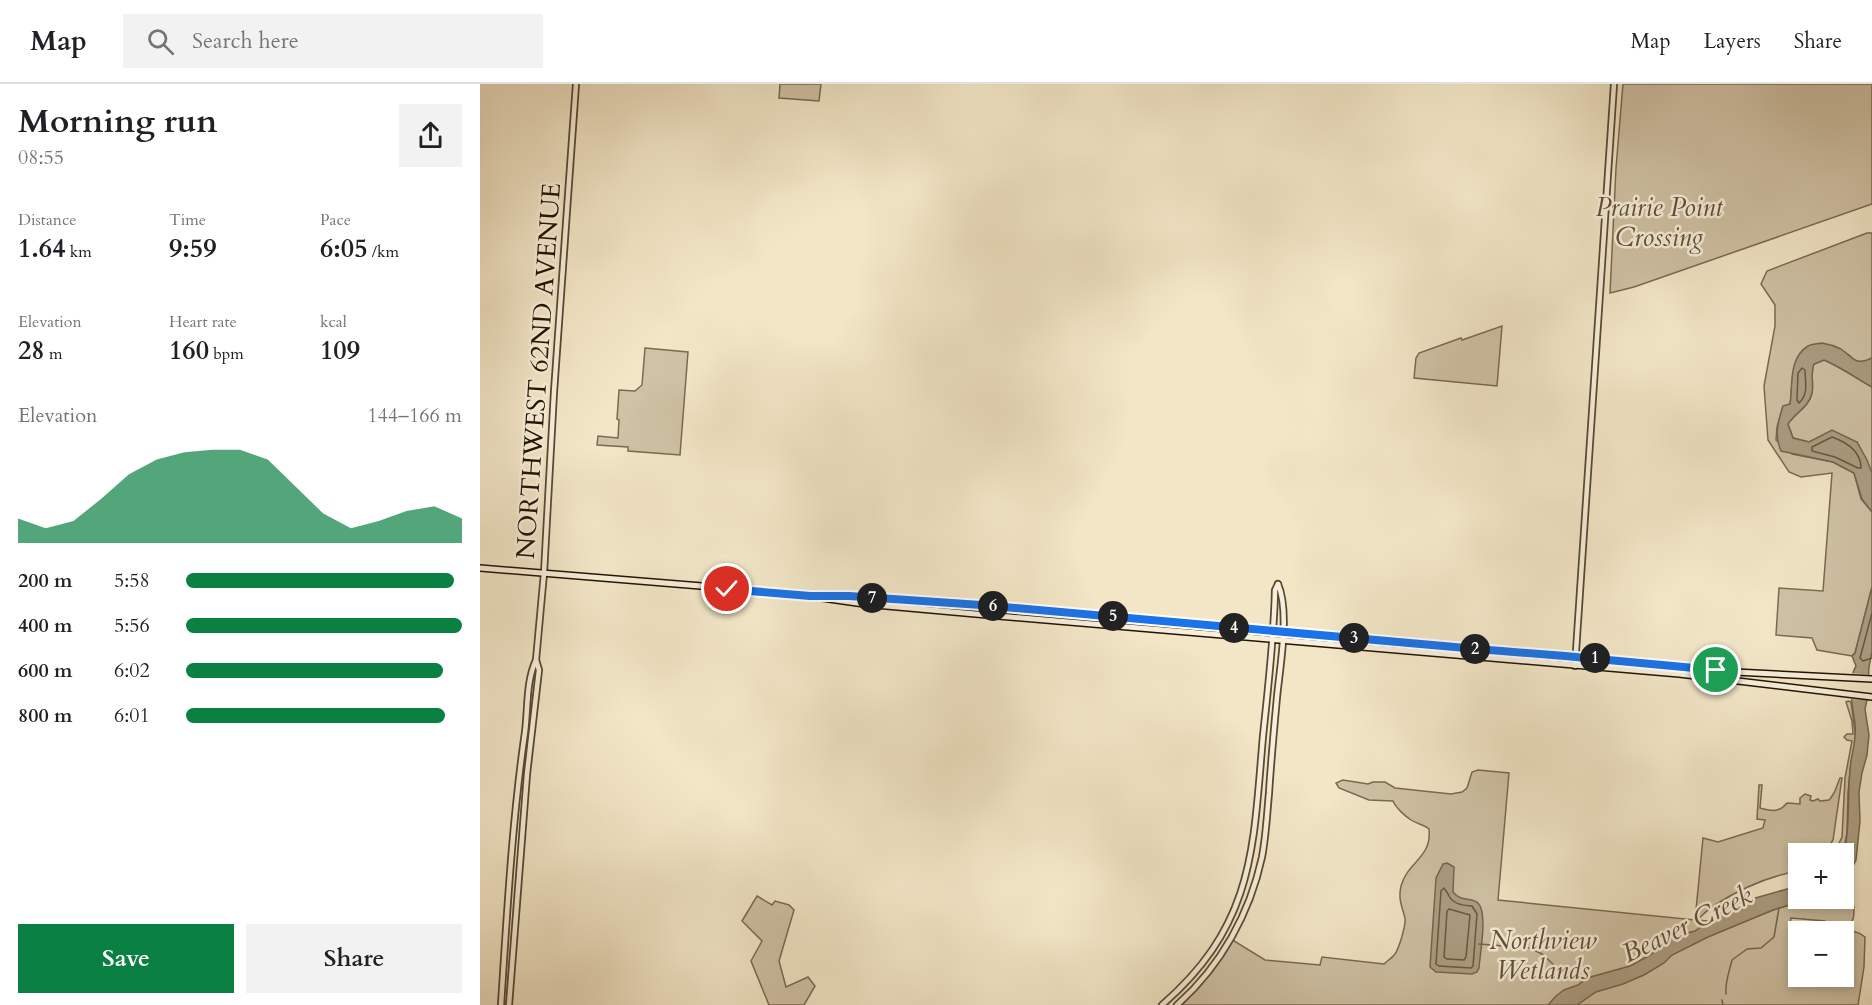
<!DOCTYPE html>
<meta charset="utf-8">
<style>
:root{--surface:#fff;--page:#f2f2f2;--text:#202124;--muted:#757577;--line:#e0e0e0;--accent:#0b8043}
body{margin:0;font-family:Cardo,serif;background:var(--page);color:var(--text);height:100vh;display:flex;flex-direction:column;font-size:22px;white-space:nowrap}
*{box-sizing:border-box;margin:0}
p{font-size:20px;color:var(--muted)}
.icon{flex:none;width:33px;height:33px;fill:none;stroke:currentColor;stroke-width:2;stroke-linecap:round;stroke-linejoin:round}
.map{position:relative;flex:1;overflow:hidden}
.drawer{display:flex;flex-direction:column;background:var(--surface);width:480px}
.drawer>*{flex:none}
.buttons{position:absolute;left:1308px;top:759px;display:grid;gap:12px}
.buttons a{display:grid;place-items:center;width:66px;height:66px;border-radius:0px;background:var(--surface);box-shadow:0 3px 9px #0003;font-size:30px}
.pin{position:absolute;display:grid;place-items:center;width:51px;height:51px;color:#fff;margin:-26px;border:3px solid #fff;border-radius:50%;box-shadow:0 2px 6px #0007}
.km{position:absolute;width:30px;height:30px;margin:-15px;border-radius:50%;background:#222;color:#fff;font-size:16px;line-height:30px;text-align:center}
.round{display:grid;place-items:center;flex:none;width:63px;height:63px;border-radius:0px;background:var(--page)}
.summary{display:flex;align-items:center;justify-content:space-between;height:102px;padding:0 18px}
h1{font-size:33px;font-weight:800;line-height:45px}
.stats{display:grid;grid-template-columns:repeat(3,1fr);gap:9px;height:102px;padding:6px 18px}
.stats div{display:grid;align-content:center}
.stats b{font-size:26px;font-weight:800}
.stats small{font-size:16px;font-weight:400}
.stats p{font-size:16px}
.chart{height:168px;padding:12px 18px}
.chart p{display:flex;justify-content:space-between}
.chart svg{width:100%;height:108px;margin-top:6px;fill:var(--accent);opacity:.7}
.cta{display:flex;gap:12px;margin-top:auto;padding:12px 18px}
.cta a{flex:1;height:69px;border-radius:0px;background:var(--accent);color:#fff;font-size:24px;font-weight:800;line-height:69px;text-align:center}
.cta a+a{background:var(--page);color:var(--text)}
ul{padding:0 18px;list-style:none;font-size:20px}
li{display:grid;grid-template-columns:96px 72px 1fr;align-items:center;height:45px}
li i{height:15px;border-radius:8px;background:var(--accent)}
header{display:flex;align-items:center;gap:36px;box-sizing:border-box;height:84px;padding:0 30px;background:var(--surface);border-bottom:2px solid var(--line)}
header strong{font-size:28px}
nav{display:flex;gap:33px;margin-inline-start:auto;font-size:21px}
.search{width:420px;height:54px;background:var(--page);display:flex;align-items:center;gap:15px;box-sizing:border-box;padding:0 21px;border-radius:0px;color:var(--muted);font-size:22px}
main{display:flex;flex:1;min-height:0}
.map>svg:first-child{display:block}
.green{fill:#cfc2a5;stroke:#796a52;stroke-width:1.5}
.water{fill:#ac9e83;stroke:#75664f;stroke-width:1.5}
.pier{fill:#f2e6c7}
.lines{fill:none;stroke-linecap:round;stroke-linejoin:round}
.shore{stroke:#685842;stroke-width:1.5}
.stream{stroke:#75664f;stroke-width:1.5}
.tertiary-casing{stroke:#574832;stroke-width:8}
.secondary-casing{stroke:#231300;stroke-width:8}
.tertiary{stroke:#f7efdb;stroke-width:4.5}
.secondary{stroke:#f7efdb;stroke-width:5}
.route-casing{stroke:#fff;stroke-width:12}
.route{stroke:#1a73e8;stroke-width:8}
.labels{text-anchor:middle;stroke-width:5;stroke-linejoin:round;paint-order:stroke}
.park-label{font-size:26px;font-style:italic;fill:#5f503a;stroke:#f7efdb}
.street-label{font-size:26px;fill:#231300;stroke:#f7efdb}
.water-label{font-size:27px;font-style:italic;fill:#61523b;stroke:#f7efdb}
</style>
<header>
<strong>Map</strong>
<div class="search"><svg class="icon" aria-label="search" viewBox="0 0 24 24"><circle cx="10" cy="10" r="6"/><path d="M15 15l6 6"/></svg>Search here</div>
<nav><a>Map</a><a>Layers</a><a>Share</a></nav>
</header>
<main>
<section class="drawer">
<div class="summary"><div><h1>Morning run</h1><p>08:55</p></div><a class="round"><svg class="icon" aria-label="share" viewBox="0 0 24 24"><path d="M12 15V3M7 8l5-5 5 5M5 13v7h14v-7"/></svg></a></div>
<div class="stats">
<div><p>Distance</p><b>1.64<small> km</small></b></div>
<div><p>Time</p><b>9:59</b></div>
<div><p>Pace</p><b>6:05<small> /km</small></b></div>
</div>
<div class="stats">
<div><p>Elevation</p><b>28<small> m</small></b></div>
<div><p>Heart rate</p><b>160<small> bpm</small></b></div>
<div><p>kcal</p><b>109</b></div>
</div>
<div class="chart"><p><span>Elevation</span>144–166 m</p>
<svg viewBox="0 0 160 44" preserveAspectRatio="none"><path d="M0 44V34L10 38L20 35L30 26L40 16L50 10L60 7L70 6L80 6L90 10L100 21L110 32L120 38L130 35L140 31L150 29L160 34V44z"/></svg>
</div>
<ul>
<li><b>200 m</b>5:58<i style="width:97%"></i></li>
<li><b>400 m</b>5:56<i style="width:100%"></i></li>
<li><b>600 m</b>6:02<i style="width:93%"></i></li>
<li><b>800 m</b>6:01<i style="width:94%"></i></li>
</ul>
<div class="cta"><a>Save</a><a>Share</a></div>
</section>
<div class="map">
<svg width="1392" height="921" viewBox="0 0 1392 921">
<rect width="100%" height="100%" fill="#f2e6c7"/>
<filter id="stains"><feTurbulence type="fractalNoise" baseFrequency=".00333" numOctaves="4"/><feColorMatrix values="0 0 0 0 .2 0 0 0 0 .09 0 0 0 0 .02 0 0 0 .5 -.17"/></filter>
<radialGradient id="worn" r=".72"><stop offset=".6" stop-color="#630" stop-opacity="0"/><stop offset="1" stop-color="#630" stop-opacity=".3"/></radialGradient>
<g class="green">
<polygon points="300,0 341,0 339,17 299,14"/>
<polygon points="1143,0 1392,0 1392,120 1154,203 1130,209 1136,84"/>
<path d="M1387,149H1392V274L1384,278H1375L1369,271L1327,263C1308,284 1314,294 1310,320L1303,322L1297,343L1296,356L1312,370L1353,378L1374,389L1381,415L1392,428V503L1375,569L1372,572L1337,566L1332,554L1296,551L1299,504L1343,507L1352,389L1321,393L1309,388L1288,356L1284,302L1295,242V221L1281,200L1287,187Z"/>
<polygon points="1022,242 1017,302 934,294 936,274 939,269 981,254 982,256"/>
<polygon points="165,264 208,268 200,371 148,367 148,363 117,361 118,352 138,354 139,336 137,335 139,306 155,307 162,301"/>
<path d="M1344,276C1361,283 1375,294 1392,303V389L1377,358L1340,353L1329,358L1313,354L1308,340C1316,328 1329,323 1332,309C1334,299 1330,290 1334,280Z"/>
<polygon points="1368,617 1371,618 1376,655 1371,678 1368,709 1367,749 1363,769 1354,770 1362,753 1365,694 1372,657 1367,656 1364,653 1367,650 1373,650 1372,637 1366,618"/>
<path d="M998,686L1029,689L1018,816L1215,836L1223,754L1238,758L1283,744L1285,736L1277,735L1279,701H1282L1280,724C1292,727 1299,729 1307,719L1320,720V714L1325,710L1331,712L1330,716L1333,717L1338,715L1340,717L1349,716C1356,709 1356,703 1360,694H1362L1353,756L1345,769L1318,770V787C1290,792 1260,805 1235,821C1228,825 1223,831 1217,836L1258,840L1293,826L1328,815H1357L1373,817C1377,843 1370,843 1346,842L1345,837L1311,834L1309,845L1331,847L1318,848V892H1364V848L1357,847L1358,846C1369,846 1376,846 1385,853L1384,883L1378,921H697L707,913L751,855L785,876L840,881L842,873L904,880C907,877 912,874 915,870C919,864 926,842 925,834C922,822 918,816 921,802C928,777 952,774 949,745C943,740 937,740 931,736C925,732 916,724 913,717L889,716L859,704L856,699L863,696L888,700L893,698H905L915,704L971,710L982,708L987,704L992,688Z"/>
<polygon points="277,812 292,821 295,817 309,821 314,826 299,877 306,903 328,893 335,902 324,921 289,921 271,877 282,857 262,837"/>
</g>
<g class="water">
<path d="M1342,259C1348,260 1355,262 1361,265C1374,274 1375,282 1392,274V303C1376,294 1361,283 1344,276L1334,280C1330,290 1334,299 1332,309C1329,323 1316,328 1308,340L1313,354L1329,358L1352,346L1377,358L1387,376L1392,389V428L1382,415L1374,389L1353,378L1301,367C1294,351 1298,338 1303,322L1310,320C1313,302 1308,274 1328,262C1331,260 1338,260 1342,259Z"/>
<path d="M1392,503V568L1389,583L1387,616L1385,625L1389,651L1387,671L1382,689L1379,708L1380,737L1376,776L1366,795L1364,796C1363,780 1365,767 1367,750C1369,729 1368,707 1370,686C1371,670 1377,657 1375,640C1373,622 1366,599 1376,582L1372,572L1375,569Z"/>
<path d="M967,779L974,783L973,808C982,819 990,812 998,819C1008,829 1000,869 999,884L997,888L992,890L956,888L950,883L956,794L963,780Z"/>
<polygon points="1318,802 1318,814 1328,815 1293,826 1228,853 1192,871 1184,879 1164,891 1143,900 1116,908 1097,921 1068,921 1076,912 1084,906 1098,901 1107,894 1150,882 1170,871 1195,852 1215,847 1246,825 1272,815"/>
</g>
<polygon class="pier" points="1369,589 1391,591 1390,616 1368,615"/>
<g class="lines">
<g class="shore">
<path d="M1322,284L1325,286C1325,298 1329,310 1319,319L1317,316L1318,289Z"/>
<path d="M1352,353C1366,358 1381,367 1381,384H1378L1355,373L1332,367V363Z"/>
<polyline points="1392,529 1380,574 1383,577 1392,574"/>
<path d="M964,804C966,807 968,809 969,812C974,821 983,821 992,822L997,830L993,882L991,884L959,882L956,880L961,807Z"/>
<polygon points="969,825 990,831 986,873 984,876 967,875 964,873 967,827"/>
</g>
<g class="stream">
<polyline points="999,860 1050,864 1062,870 1074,881 1073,887 1077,890 1090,891 1096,885 1100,887 1101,896 1103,898"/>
<path d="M1246,910C1245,898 1249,888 1252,876L1267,865L1281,864L1294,853L1299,824"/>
<polyline points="1242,916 1243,921"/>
</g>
<defs>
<g id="tertiary">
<polyline points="1095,582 1134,0"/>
<path d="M21,921C27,830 32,738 45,648C48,625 46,597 56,576L64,489L74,308L96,0"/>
<polyline points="29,921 47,690 59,586 56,576"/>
<path d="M682,921C775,840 773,765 783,652C788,604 794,555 795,506L798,500"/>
<path d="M697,921C741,882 770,829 782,773C786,752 787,730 789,709C791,677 794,645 797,613C800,582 810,528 798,500"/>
</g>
<g id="secondary">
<polyline points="0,484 307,509 384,520 518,532 1199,590 1392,613"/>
<polyline points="347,512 519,522 912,558 1085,572 1255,588 1392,595"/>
</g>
</defs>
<use href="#tertiary" class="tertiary-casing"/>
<use href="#secondary" class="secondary-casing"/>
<use href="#tertiary" class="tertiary"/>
<use href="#secondary" class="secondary"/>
</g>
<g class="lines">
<defs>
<polyline id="route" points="247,505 330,512 369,512 501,521 997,565 1085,572 1236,586"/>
</defs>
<use href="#route" class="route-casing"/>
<use href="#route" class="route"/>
</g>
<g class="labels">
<g class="park-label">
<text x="1179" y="132">Prairie Point<tspan x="1179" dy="30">Crossing</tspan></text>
<text x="1063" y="865">Northview<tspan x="1063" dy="30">Wetlands</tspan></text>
</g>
<g class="street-label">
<text transform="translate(58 287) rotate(-86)" y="9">NORTHWEST 62ND AVENUE</text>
</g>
<g class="water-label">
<text transform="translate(1207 840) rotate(-26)" y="9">Beaver Creek</text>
</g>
</g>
<rect width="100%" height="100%" filter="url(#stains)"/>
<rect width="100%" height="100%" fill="url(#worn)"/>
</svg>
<div class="buttons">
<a>+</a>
<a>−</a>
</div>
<div class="pin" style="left:1236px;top:586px;background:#1e9e55"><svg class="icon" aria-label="arrive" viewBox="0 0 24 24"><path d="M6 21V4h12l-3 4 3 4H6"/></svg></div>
<div class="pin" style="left:247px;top:505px;background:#d93025"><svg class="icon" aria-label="check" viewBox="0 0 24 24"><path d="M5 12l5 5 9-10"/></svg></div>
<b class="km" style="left:1115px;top:574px">1</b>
<b class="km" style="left:995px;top:565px">2</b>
<b class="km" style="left:874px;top:554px">3</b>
<b class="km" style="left:754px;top:544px">4</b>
<b class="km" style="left:633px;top:532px">5</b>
<b class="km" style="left:513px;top:522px">6</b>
<b class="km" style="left:392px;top:514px">7</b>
</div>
</main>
